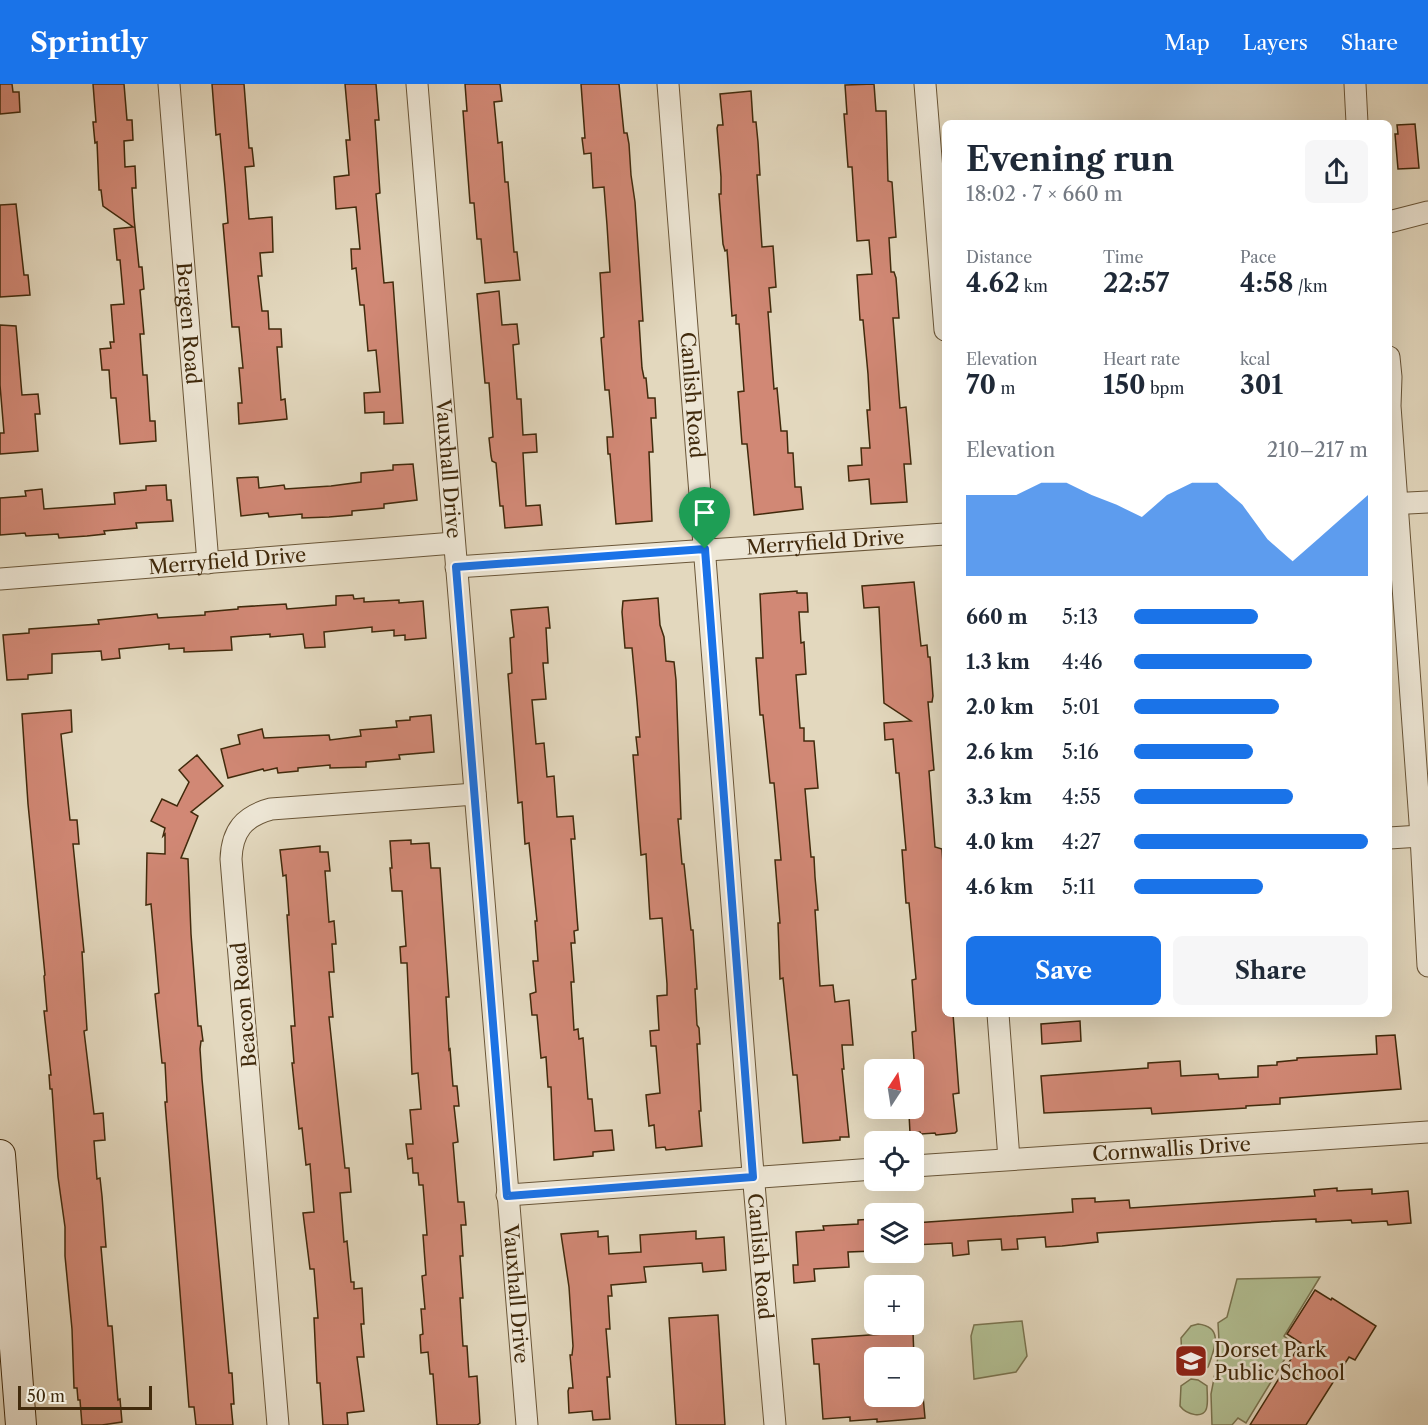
<!DOCTYPE html>
<meta charset="utf-8">
<style>
:root{--surface:#fff;--page:#f6f6f7;--text:#1f2937;--muted:#747a83;--accent:#1a73e8}
body{margin:0;font-family:"Libre Caslon Text",serif;background:var(--page);color:var(--text);height:100vh;display:flex;flex-direction:column;font-size:22px;white-space:nowrap}
*{box-sizing:border-box;margin:0}
p{font-size:20px;color:var(--muted)}
.icon{flex:none;width:33px;height:33px;fill:none;stroke:currentColor;stroke-width:2;stroke-linecap:round;stroke-linejoin:round}
.map{position:relative;flex:1;overflow:hidden}
.drawer{position:absolute;left:942px;top:36px;width:450px;height:897px;display:flex;flex-direction:column;background:var(--surface);border-radius:9px;box-shadow:0 6px 24px #0002}
.drawer>*{flex:none}
.needle{width:39px;rotate:12deg}
.tools{position:absolute;left:864px;top:975px;display:grid;gap:12px}
.tools a{display:grid;place-items:center;width:60px;height:60px;border-radius:9px;background:var(--surface);box-shadow:0 6px 24px #0002;font-size:30px}
.scale{position:absolute;left:18px;bottom:15px;width:134px;box-sizing:border-box;padding-left:6px;border:3px solid #412a0c;border-top:0;font-size:16px;line-height:21px;white-space:nowrap;color:#412a0c;-webkit-text-stroke:4px #ede6d5;paint-order:stroke}
.pin{position:absolute;display:grid;place-items:center;width:51px;height:51px;color:#fff;margin:-62px -26px;border-radius:50% 50% 50% 0;rotate:-45deg;box-shadow:0 0 6px #0007}
.pin .icon{rotate:45deg}
.round{display:grid;place-items:center;flex:none;width:63px;height:63px;border-radius:9px;background:var(--page)}
.headline{display:flex;align-items:center;justify-content:space-between;height:102px;padding:0 24px}
h1{font-size:33px;font-weight:700;line-height:45px}
.stats{display:grid;grid-template-columns:repeat(3,1fr);gap:9px;height:102px;padding:6px 24px}
.stats div{display:grid;align-content:center}
.stats b{font-size:26px;font-weight:700}
.stats small{font-size:16px;font-weight:400}
.stats p{font-size:16px}
.chart{height:168px;padding:12px 24px}
.chart p{display:flex;justify-content:space-between}
.chart svg{width:100%;height:108px;margin-top:6px;fill:var(--accent);opacity:.7}
.primary-button{display:flex;gap:12px;margin-top:auto;padding:12px 24px}
.primary-button a{flex:1;height:69px;border-radius:9px;background:var(--accent);color:#fff;font-size:24px;font-weight:700;line-height:69px;text-align:center}
.primary-button a+a{background:var(--page);color:var(--text)}
ul{padding:0 24px;list-style:none;font-size:20px}
li{display:grid;grid-template-columns:96px 72px 1fr;align-items:center;height:45px}
li i{height:15px;border-radius:8px;background:var(--accent)}
header{display:flex;align-items:center;gap:36px;box-sizing:border-box;height:84px;padding:0 30px;background:var(--accent);color:#fff}
header strong{font-size:28px}
nav{display:flex;gap:33px;margin-inline-start:auto;font-size:21px}
.map>svg:first-child{display:block}
.green{fill:#b2bf93;stroke:#7a7450;stroke-width:1.5}
.building{fill:#d18875;stroke:#412a0c;stroke-width:1.5}
.lines{fill:none;stroke-linecap:round;stroke-linejoin:round}
.street-casing{stroke:#6a5638;stroke-width:23}
.secondary-casing{stroke:#412a0c;stroke-width:32}
.street{stroke:#ede6d5;stroke-width:21}
.secondary{stroke:#ede6d5;stroke-width:30}
.route-casing{stroke:#fff;stroke-width:12}
.route{stroke:#1a73e8;stroke-width:8}
.labels{text-anchor:middle;stroke-width:5;stroke-linejoin:round;paint-order:stroke}
.street-label{font-size:20px;fill:#412a0c;stroke:#ede6d5}
.poi-label{font-size:20px;fill:#412a0c;stroke:#ede6d5;text-anchor:start}
</style>
<header>
<strong>Sprintly</strong>
<nav><a>Map</a><a>Layers</a><a>Share</a></nav>
</header>
<div class="map">
<svg width="1428" height="1341" viewBox="0 0 1428 1341">
<rect width="100%" height="100%" fill="#e3d8be"/>
<filter id="stains"><feTurbulence type="fractalNoise" baseFrequency=".00333" numOctaves="4"/><feColorMatrix values="0 0 0 0 .2 0 0 0 0 .09 0 0 0 0 .02 0 0 0 .5 -.17"/></filter>
<radialGradient id="worn" r=".72"><stop offset=".6" stop-color="#630" stop-opacity="0"/><stop offset="1" stop-color="#630" stop-opacity=".3"/></radialGradient>
<g class="green">
<polygon points="1320,1193 1284,1252 1294,1260 1246,1339 1238,1334 1232,1341 1212,1341 1211,1310 1221,1258 1219,1257 1218,1239 1227,1233 1237,1195"/>
<polygon points="1022,1237 1027,1272 1016,1288 974,1295 971,1252 974,1241"/>
<path d="M1198,1240C1225,1243 1214,1266 1208,1283L1198,1289C1180,1286 1182,1269 1181,1254L1191,1242Z"/>
<path d="M1191,1295L1198,1296L1207,1302C1207,1308 1208,1316 1207,1322C1205,1337 1186,1330 1180,1322L1181,1302Z"/>
</g>
<g class="building">
<polygon points="0,0 12,0 13,8 19,8 20,28 0,30"/>
<polygon points="93,0 124,0 127,36 132,36 133,56 124,57 125,83 135,82 136,104 132,104 134,134 139,183 142,183 144,205 140,206 144,250 140,250 143,291 147,291 150,337 155,337 156,357 120,360 116,314 111,314 109,286 102,286 100,265 111,264 110,258 114,258 111,221 124,220 120,176 117,176 114,145 133,143 103,122 101,106 99,106 97,58 95,59 93,38 96,38"/>
<polygon points="212,0 244,0 249,64 252,64 254,82 245,83 249,135 272,133 273,168 260,169 262,192 258,192 262,227 268,227 269,245 281,245 282,263 277,263 281,316 285,315 287,335 239,340 238,319 242,319 239,284 243,284 239,243 232,243 223,140 228,139 225,103 220,50 216,51"/>
<polygon points="345,0 376,0 379,36 375,36 380,109 376,110 384,199 393,198 403,339 384,340 384,328 365,329 364,309 380,308 376,266 368,267 364,221 360,221 356,184 352,185 351,165 360,165 356,123 336,125 334,93 349,91 346,56 350,56"/>
<polygon points="465,0 500,0 502,17 494,18 498,59 502,58 505,98 508,98 514,168 517,168 520,196 485,199 481,155 477,155 474,119 470,119 463,27 467,27"/>
<polygon points="581,0 619,0 624,49 627,49 629,60 631,91 635,118 643,237 639,237 642,284 644,294 646,294 648,314 655,314 656,334 651,334 653,368 649,368 652,437 616,440 610,370 608,370 607,353 613,353 613,350 609,306 605,306 601,254 604,253 600,189 610,188 607,141 604,103 593,104 591,69 584,70 582,54 585,54"/>
<polygon points="874,0 876,27 886,27 888,97 892,98 896,153 889,154 891,188 894,188 896,194 899,234 893,234 900,324 906,323 911,380 904,380 907,418 871,420 869,395 849,397 848,382 862,381 861,364 870,364 867,326 870,326 868,290 863,236 860,236 857,191 872,190 869,156 857,157 852,83 848,83 844,30 847,30 845,1"/>
<polygon points="751,7 753,38 756,38 758,58 760,91 757,91 762,163 773,162 776,203 769,204 771,228 768,228 774,305 777,304 781,347 787,347 788,369 793,369 795,403 801,403 803,425 754,431 747,360 742,360 738,308 744,307 739,240 736,240 736,231 732,232 727,166 725,167 723,160 719,110 721,110 721,93 717,44 718,41 723,41 720,10"/>
<polygon points="1415,40 1419,84 1398,85 1395,50 1398,50 1397,41"/>
<polygon points="16,120 24,191 28,191 30,211 0,213 0,121"/>
<polygon points="499,207 502,241 517,240 519,260 513,261 517,315 521,315 523,351 536,350 537,368 523,369 526,422 540,421 542,441 505,444 503,422 500,422 496,379 492,377 491,372 489,354 493,353 489,299 485,299 477,210"/>
<polygon points="0,241 16,242 22,311 38,310 40,330 35,330 38,367 0,370 0,349 4,349 0,301"/>
<polygon points="413,380 417,416 384,420 384,424 352,427 352,431 329,433 302,434 302,430 269,433 268,429 241,432 237,394 258,393 259,404 284,401 285,405 331,402 361,398 361,389 393,386 393,381"/>
<polygon points="166,401 167,416 171,416 173,437 136,439 137,444 104,447 105,450 87,452 59,454 58,450 26,452 25,449 0,451 0,414 26,412 25,407 42,405 44,425 115,420 114,409 146,406 146,402"/>
<polygon points="914,498 921,562 927,561 928,573 930,573 933,612 932,618 928,618 934,686 929,687 935,763 942,765 945,811 945,930 953,930 959,1009 953,1010 957,1047 955,1049 936,1051 935,1049 921,1050 920,1048 910,1049 909,1030 918,1029 912,948 916,947 912,896 916,895 909,819 906,819 902,766 906,766 899,689 896,689 893,655 885,656 884,639 911,637 884,619 879,523 864,524 862,502"/>
<polygon points="797,507 797,509 807,509 808,528 799,528 801,559 804,558 806,590 796,591 800,644 804,644 804,657 814,657 818,704 805,705 811,773 814,773 815,793 818,826 815,826 820,902 833,901 835,918 849,916 853,961 842,961 844,985 842,985 849,1053 840,1053 840,1056 803,1059 797,991 793,991 783,894 780,895 778,839 780,839 775,776 781,776 778,742 774,699 770,699 763,631 760,631 756,574 763,574 760,510"/>
<polygon points="353,511 354,515 364,514 364,518 399,516 399,519 423,517 426,554 405,556 405,551 394,552 394,546 372,548 372,543 324,548 325,563 305,564 303,550 270,553 270,550 231,553 232,566 184,568 184,564 169,565 169,560 119,565 120,574 102,576 101,567 52,570 52,589 28,591 28,595 7,596 3,551 29,549 29,545 99,540 98,536 138,532 157,530 158,534 205,531 205,528 238,525 238,523 286,520 287,525 336,521 336,512"/>
<polygon points="658,514 660,541 664,553 666,577 674,578 676,596 681,735 678,735 682,780 684,780 691,846 693,846 697,905 695,905 697,941 699,944 700,960 697,960 701,1027 699,1027 702,1062 666,1066 665,1063 656,1064 654,1041 649,1042 646,1011 660,1009 656,962 651,962 650,947 659,946 657,912 667,911 667,900 662,834 650,835 646,770 641,771 633,671 638,671 636,653 640,653 637,617 632,564 625,564 622,528 623,517"/>
<polygon points="548,523 550,544 546,544 548,579 543,579 546,615 532,616 536,660 544,659 547,693 554,692 557,733 573,732 575,755 571,755 578,846 574,847 575,859 571,859 574,898 571,898 574,946 578,945 579,955 583,954 588,1015 592,1015 595,1047 612,1046 614,1066 593,1068 593,1072 554,1076 551,1003 548,1003 546,973 541,974 537,931 532,931 530,910 536,908 533,877 538,877 535,837 537,837 529,759 525,760 522,718 518,719 508,590 512,589 510,554 514,553 511,526"/>
<polygon points="71,626 72,648 61,650 70,736 77,736 79,760 73,760 84,868 82,868 87,946 84,947 94,1030 103,1029 105,1056 94,1057 97,1095 100,1094 102,1112 106,1163 101,1163 108,1242 112,1242 118,1316 120,1315 122,1338 102,1341 82,1341 80,1316 78,1316 77,1304 74,1304 72,1245 65,1172 65,1143 58,1093 52,1005 50,1005 49,991 51,991 44,927 47,927 44,892 45,891 28,720 22,630"/>
<polygon points="431,631 434,668 399,671 400,675 366,678 366,683 330,684 330,681 298,684 298,687 278,689 277,684 264,687 263,685 228,694 221,665 240,660 238,651 262,645 264,654 329,651 330,656 361,652 360,646 397,643 396,637 410,636 410,633"/>
<polygon points="197,671 223,702 191,728 198,732 181,774 188,775 191,850 198,942 201,942 203,957 201,957 200,965 202,995 228,1277 229,1289 232,1289 234,1320 231,1320 233,1341 196,1341 194,1323 189,1323 165,1018 167,1018 165,979 162,979 155,910 159,909 155,863 151,820 146,821 147,769 165,770 165,750 163,752 165,744 151,737 162,715 177,722 189,698 179,686"/>
<polygon points="411,756 411,760 429,759 431,784 440,784 449,913 446,913 449,966 450,965 453,1002 457,1002 459,1022 454,1022 458,1058 453,1059 458,1118 464,1118 466,1141 461,1141 463,1172 460,1172 463,1214 460,1214 463,1262 467,1262 469,1293 477,1292 480,1339 477,1341 437,1341 433,1290 430,1290 428,1268 421,1269 420,1251 423,1250 421,1225 425,1225 422,1192 426,1191 423,1151 427,1151 423,1101 419,1101 418,1089 413,1089 412,1074 408,1075 406,1060 413,1060 410,1026 421,1025 418,989 412,990 407,879 401,879 400,863 406,862 402,807 392,807 390,784 392,784 390,757"/>
<polygon points="320,762 320,768 328,768 330,787 325,787 329,838 334,837 336,860 332,860 334,888 329,888 333,933 329,933 345,1084 349,1084 351,1108 340,1109 344,1158 347,1157 351,1198 354,1198 354,1205 362,1204 364,1240 361,1240 364,1273 357,1273 364,1327 347,1329 348,1341 323,1341 320,1299 317,1299 314,1234 318,1234 314,1185 310,1185 303,1129 314,1128 310,1080 306,1081 302,1044 299,1045 292,979 294,979 291,942 295,942 287,831 289,831 286,791 283,792 280,766"/>
<polygon points="1080,937 1081,957 1042,960 1041,940"/>
<polygon points="1395,951 1401,1005 1280,1014 1280,1020 1246,1022 1246,1024 1152,1030 1151,1024 1044,1029 1041,992 1148,984 1148,979 1180,977 1181,992 1218,990 1219,995 1258,993 1258,982 1277,981 1277,978 1297,976 1297,974 1377,970 1376,952"/>
<polygon points="1337,1104 1337,1107 1372,1105 1372,1110 1408,1107 1411,1139 1388,1141 1387,1137 1352,1139 1351,1136 1316,1138 1316,1135 1262,1138 1097,1149 1098,1158 1062,1162 1046,1163 1045,1153 1017,1155 1018,1165 1002,1166 1001,1155 968,1157 969,1170 953,1172 952,1159 914,1161 914,1139 1073,1128 1072,1115 1095,1114 1095,1118 1129,1116 1130,1124 1315,1112 1314,1106"/>
<polygon points="874,1135 874,1167 848,1168 849,1183 814,1185 815,1197 794,1199 793,1181 798,1181 796,1148 824,1146 823,1142 858,1140 858,1136"/>
<polygon points="598,1147 598,1153 608,1152 609,1170 641,1168 640,1151 696,1147 696,1155 724,1153 726,1186 703,1188 702,1179 644,1183 646,1198 611,1201 612,1212 608,1212 610,1245 606,1245 610,1293 607,1293 610,1335 593,1336 592,1327 569,1329 568,1307 569,1304 573,1304 570,1271 572,1271 573,1262 569,1203 561,1150"/>
<polygon points="1315,1206 1331,1216 1332,1214 1376,1242 1355,1276 1349,1273 1306,1341 1250,1341 1301,1259 1287,1250"/>
<polygon points="718,1231 725,1341 676,1341 669,1234"/>
<polygon points="913,1248 914,1274 874,1274 874,1312 923,1312 925,1334 877,1338 877,1335 850,1337 850,1333 823,1335 819,1280 814,1280 812,1255"/>
</g>
<g class="lines">
<defs>
<g id="street">
<path id="s1" d="M169,0L208,479"/>
<path id="s2" d="M417,0L527,1341"/>
<path id="s3" d="M668,0L752,1077L775,1341"/>
<polyline points="925,0 945,246"/>
<polyline points="1355,0 1357,39"/>
<polyline points="1389,138 1428,128"/>
<polyline points="1389,273 1391,293 1390,322 1421,752 1428,882"/>
<polyline points="1389,420 1428,418"/>
<path id="s4" d="M456,483L945,450"/>
<path id="s5" d="M0,495L454,459"/>
<polyline points="1389,754 1421,752"/>
<polyline points="998,930 1009,1075"/>
<path id="s6" d="M914,1082L1428,1048"/>
<polyline points="507,1111 874,1085"/>
<path d="M278,1341L231,775C232,747 244,732 271,725L475,710"/>
</g>
<polyline id="secondary" points="0,1071 21,1341"/>
</defs>
<use href="#street" class="street-casing"/>
<use href="#secondary" class="secondary-casing"/>
<use href="#street" class="street"/>
<use href="#secondary" class="secondary"/>
</g>
<g class="lines">
<defs>
<polygon id="route" points="705,465 753,1093 507,1112 456,483"/>
</defs>
<use href="#route" class="route-casing"/>
<use href="#route" class="route"/>
</g>
<defs>
<symbol id="school-square" viewBox="-11 -11 22 22"><rect x="-9" y="-9" width="18" height="18" rx="4" fill="#8f2418" stroke="#ede6d5"/><path d="M0-5L7-2L0 1L-7-2ZM-4 1L0 2.5L4 1V4Q0 6-4 4Z" fill="#fff"/></symbol>
</defs>
<g fill-rule="evenodd">
<use href="#school-square" x="1172" y="1258" width="38" height="38"/>
</g>
<g class="labels">
<g class="street-label">
<text dy="7" stroke="none"><textPath href="#s1" startOffset="240">Bergen Road</textPath></text>
<text dy="7" stroke="none"><textPath href="#s3" startOffset="312">Canlish Road</textPath></text>
<text dy="7" stroke="none"><textPath href="#s2" startOffset="386">Vauxhall Drive</textPath></text>
<text dy="7" stroke="none"><textPath href="#s4" startOffset="370">Merryfield Drive</textPath></text>
<text dy="7" stroke="none"><textPath href="#s5" startOffset="228">Merryfield Drive</textPath></text>
<text transform="translate(244 921) rotate(-95)" y="7">Beacon Road</text>
<text dy="7" stroke="none"><textPath href="#s6" startOffset="258">Cornwallis Drive</textPath></text>
<text dy="7" stroke="none"><textPath href="#s3" startOffset="1176">Canlish Road</textPath></text>
<text dy="7" stroke="none"><textPath href="#s2" startOffset="1214">Vauxhall Drive</textPath></text>
</g>
<g class="poi-label">
<text x="1214" y="1273">Dorset Park<tspan x="1214" dy="23">Public School</tspan></text>
</g>
</g>
<rect width="100%" height="100%" filter="url(#stains)"/>
<rect width="100%" height="100%" fill="url(#worn)"/>
</svg>
<div class="tools">
<a><svg class="needle" viewBox="-14 -14 28 28"><path d="M0-13l5 13h-10z" fill="#e53935"/><path d="M0 13l5-13h-10z" fill="#747a83"/></svg></a>
<a><svg class="icon" aria-label="locate" viewBox="0 0 24 24"><circle cx="12" cy="12" r="6"/><path d="M12 2v4M12 18v4M2 12h4M18 12h4"/></svg></a>
<a><svg class="icon" aria-label="layers" viewBox="0 0 24 24"><path d="M12 4l9 5-9 5-9-5zM3 14l9 5 9-5"/></svg></a>
<a>+</a>
<a>−</a>
</div>
<div class="scale">50 m</div>
<div class="pin" style="left:705px;top:465px;background:#1e9e55"><svg class="icon" aria-label="arrive" viewBox="0 0 24 24"><path d="M6 21V4h12l-3 4 3 4H6"/></svg></div>
<section class="drawer">
<div class="headline"><div><h1>Evening run</h1><p>18:02 · 7 × 660 m</p></div><a class="round"><svg class="icon" aria-label="share" viewBox="0 0 24 24"><path d="M12 15V3M7 8l5-5 5 5M5 13v7h14v-7"/></svg></a></div>
<div class="stats">
<div><p>Distance</p><b>4.62<small> km</small></b></div>
<div><p>Time</p><b>22:57</b></div>
<div><p>Pace</p><b>4:58<small> /km</small></b></div>
</div>
<div class="stats">
<div><p>Elevation</p><b>70<small> m</small></b></div>
<div><p>Heart rate</p><b>150<small> bpm</small></b></div>
<div><p>kcal</p><b>301</b></div>
</div>
<div class="chart"><p><span>Elevation</span>210–217 m</p>
<svg viewBox="0 0 160 44" preserveAspectRatio="none"><path d="M0 44V11L10 11L20 11L30 6L40 6L50 11L60 15L70 20L80 11L90 6L100 6L110 15L120 29L130 38L140 29L150 20L160 11V44z"/></svg>
</div>
<ul>
<li><b>660 m</b>5:13<i style="width:53%"></i></li>
<li><b>1.3 km</b>4:46<i style="width:76%"></i></li>
<li><b>2.0 km</b>5:01<i style="width:62%"></i></li>
<li><b>2.6 km</b>5:16<i style="width:51%"></i></li>
<li><b>3.3 km</b>4:55<i style="width:68%"></i></li>
<li><b>4.0 km</b>4:27<i style="width:100%"></i></li>
<li><b>4.6 km</b>5:11<i style="width:55%"></i></li>
</ul>
<div class="primary-button"><a>Save</a><a>Share</a></div>
</section>
</div>
